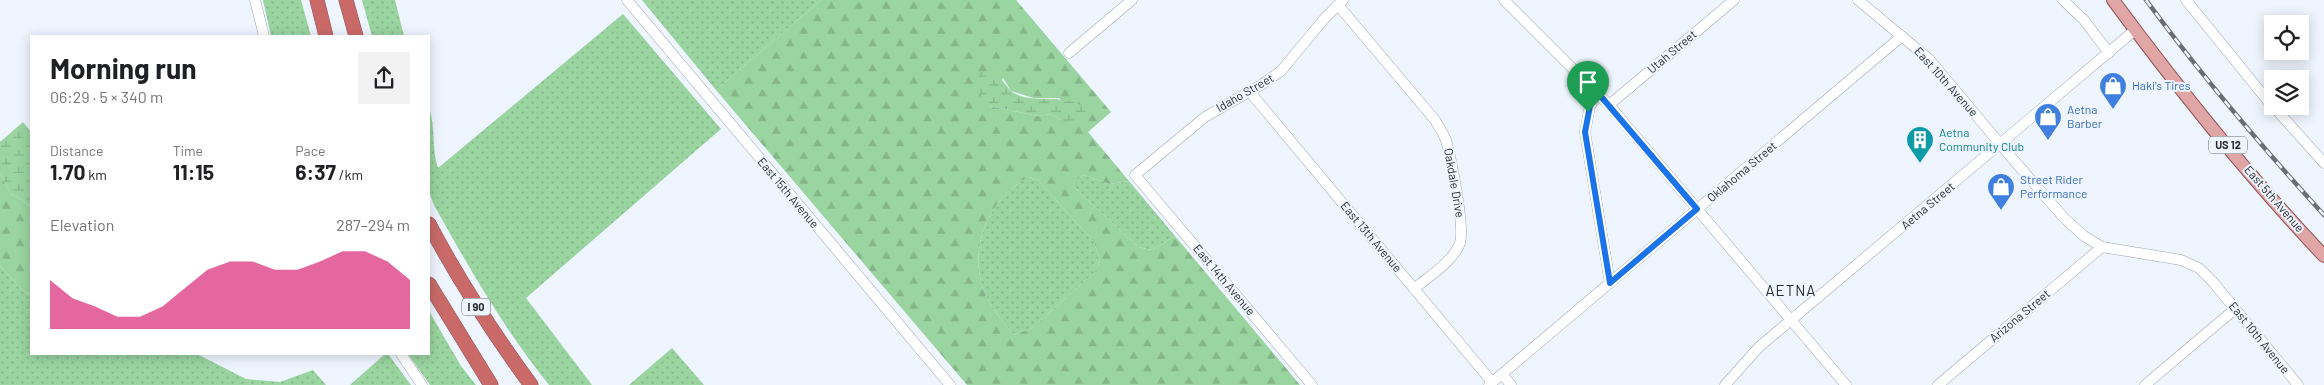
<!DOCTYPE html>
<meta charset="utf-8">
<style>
:root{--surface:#fff;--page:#f2f2f2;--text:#202124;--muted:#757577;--accent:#db2777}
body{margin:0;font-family:Barlow,sans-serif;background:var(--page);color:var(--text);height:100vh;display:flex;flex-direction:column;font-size:19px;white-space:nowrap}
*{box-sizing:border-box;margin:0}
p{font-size:16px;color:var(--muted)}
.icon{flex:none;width:28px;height:28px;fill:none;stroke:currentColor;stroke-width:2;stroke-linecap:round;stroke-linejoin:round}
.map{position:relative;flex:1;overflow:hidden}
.drawer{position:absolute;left:30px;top:35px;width:400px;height:320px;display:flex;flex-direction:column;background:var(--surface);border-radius:0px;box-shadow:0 2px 12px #0003}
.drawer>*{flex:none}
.fabs{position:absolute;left:2264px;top:15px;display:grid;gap:10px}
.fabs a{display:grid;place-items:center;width:45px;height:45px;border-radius:0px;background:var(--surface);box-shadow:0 2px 12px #0003;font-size:25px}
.pin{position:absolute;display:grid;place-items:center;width:42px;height:42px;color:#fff;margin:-51px -21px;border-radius:50% 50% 50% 0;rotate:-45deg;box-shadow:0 0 5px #0007}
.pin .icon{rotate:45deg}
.round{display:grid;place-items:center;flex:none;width:52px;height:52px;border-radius:0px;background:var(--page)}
.head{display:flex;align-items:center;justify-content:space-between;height:85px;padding:0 20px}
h1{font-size:28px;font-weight:700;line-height:38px}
.metrics{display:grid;grid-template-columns:repeat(3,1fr);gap:8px;height:85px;padding:5px 20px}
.metrics div{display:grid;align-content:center}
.metrics b{font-size:21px;font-weight:700}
.metrics small{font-size:14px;font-weight:400}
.metrics p{font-size:14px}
.chart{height:140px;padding:10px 20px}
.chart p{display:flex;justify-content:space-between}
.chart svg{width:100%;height:90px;margin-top:5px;fill:var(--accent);opacity:.7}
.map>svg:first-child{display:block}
.grass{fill:url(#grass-dots)}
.forest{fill:url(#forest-firs);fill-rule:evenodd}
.wetland{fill:url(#wetland-marsh)}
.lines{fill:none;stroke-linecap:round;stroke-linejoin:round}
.minor-casing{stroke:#a0a6af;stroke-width:11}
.major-casing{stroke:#925556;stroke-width:14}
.highway-casing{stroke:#925556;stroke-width:15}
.minor{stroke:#fff;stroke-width:10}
.major{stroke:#dfa6a5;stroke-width:12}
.highway{stroke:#c96a69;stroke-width:14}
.rail-casing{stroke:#6a6d73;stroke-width:4.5}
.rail{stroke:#eef5fe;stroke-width:2.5;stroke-dasharray:8;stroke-linecap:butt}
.route-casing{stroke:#fff;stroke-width:10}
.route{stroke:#1a73e8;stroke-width:6}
.labels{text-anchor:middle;stroke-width:4;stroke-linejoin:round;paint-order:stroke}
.shield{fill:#eef5fe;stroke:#666a6f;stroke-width:1}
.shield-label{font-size:11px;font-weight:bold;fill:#2c2e32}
.street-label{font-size:12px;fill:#2c2e32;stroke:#eef5fe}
.shop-label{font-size:12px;fill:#366cbe;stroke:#eef5fe;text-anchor:start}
.culture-label{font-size:12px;fill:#0d838f;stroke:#eef5fe;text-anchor:start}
.quarter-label{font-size:15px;letter-spacing:1px;fill:#2c2e32;stroke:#eef5fe}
</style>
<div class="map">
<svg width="2324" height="385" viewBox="0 0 2324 385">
<defs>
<pattern id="grass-dots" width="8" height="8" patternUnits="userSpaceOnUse" patternTransform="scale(1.25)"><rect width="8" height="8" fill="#9ad4a0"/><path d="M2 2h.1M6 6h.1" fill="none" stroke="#85b68a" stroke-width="1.8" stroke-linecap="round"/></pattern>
<pattern id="forest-firs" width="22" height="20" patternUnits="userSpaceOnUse" patternTransform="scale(1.25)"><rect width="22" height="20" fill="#9ad4a0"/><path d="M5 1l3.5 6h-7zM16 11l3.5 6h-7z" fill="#85b68a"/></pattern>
<pattern id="wetland-marsh" width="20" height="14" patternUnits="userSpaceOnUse" patternTransform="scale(1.25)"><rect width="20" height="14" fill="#9ad4a0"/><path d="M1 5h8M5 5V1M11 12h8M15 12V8" fill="none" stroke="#85b68a"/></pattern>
</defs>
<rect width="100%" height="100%" fill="#eef5fe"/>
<g class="grass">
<polygon points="263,0 301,0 311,36 271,36"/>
<polygon points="362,0 395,0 404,36 372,36"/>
<polygon points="642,0 821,0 716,90"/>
<path d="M623,14L721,129L526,298L592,385H549C504,329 469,268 434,205L429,192V108C436,127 431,149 438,168Z"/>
<polygon points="1084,175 1109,184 1129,181 1175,236 1151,250 1138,247 1073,186 1074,179"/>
<path d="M1029,177L1038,180L1094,242L1100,261L1094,273L1032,328L1014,335C1003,322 990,307 984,291C968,249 988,198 1029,177Z"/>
<polygon points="0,266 23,291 31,295 31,354 197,354 246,379 280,382 313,370 326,385 0,385"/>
<polygon points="429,311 461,366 476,385 430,385 408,354 429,354"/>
<polygon points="672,348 704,385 629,385"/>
<polygon points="385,354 388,354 411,385 350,385"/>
</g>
<g class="forest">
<path d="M821,0H1016L1111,112L1088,132L1129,181L1109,184L1084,175L1074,180L1073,186L1138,247L1151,250L1175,236L1300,385H967L716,90ZM1003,78L1011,91L1033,98H1059L1082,121H1062L1052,114L1038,116L989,106ZM1029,177L1038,180L1094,242L1100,261L1094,273L1032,328L1014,335C1003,322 990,307 984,291C968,249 988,198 1029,177Z"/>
<polygon points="0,174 11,194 23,200 31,208 31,295 23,291 0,266"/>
</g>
<g class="wetland">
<path d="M993,71C1001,77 1006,86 1011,91C1030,106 1064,91 1085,108L1087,116L1082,121H1062L1052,114L1038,116L989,106L981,96L977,82L980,72Z"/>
<polygon points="23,122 31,132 31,208 23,200 11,194 0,174 0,142"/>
</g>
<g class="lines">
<defs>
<g id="minor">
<polyline points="255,0 264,36"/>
<polyline points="627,0 950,385"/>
<polyline points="1504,0 1609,105 1846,385"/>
<polyline points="1858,0 1929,59 2011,157 2065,219 2084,236 2102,247 2181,260 2199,268 2213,282 2298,385"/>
<polyline points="2063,0 2084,20 2109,53"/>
<polyline points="2186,0 2272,106"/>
<path d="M1338,5L1435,120C1439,127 1443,133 1446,140C1451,158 1465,227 1460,243C1453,262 1429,276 1414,289"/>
<polyline points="1069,53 1132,0"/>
<polyline points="1249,91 1492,382"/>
<polyline points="1598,93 1590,106 1585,132 1610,283"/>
<polyline points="1609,105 1734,0"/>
<polyline points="2273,106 2324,163"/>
<polyline points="401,354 422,385"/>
<polyline points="1502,374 1511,385"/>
<polyline points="1312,385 1135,175 1205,117 1261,85 1281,71 1324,19 1343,0"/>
<polyline points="1489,385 1902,36"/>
<polyline points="1725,385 1759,347 2135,30"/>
<polyline points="1938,385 2102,247"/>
<polyline points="2145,385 2235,309"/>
</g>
<path id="major" d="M2113,0C2178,88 2248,176 2324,256"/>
<g id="highway">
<polyline points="317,0 326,36"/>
<polyline points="346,0 356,36"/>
<path d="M429,224C459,281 493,333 531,385"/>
<polyline points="429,284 491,385"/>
</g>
</defs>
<use href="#minor" class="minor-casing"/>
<use href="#major" class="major-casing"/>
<use href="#highway" class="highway-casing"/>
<use href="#minor" class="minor"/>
<use href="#major" class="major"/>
<use href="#highway" class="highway"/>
<defs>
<path id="rail" d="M2146,0C2201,75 2261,146 2324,215"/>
</defs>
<use href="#rail" class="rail-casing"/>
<use href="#rail" class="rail"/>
</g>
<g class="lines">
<defs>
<polygon id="route" points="1598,93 1697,209 1610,283 1585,132 1590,106"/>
</defs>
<use href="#route" class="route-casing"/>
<use href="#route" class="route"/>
</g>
<defs>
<symbol id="shop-pin" viewBox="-11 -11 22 30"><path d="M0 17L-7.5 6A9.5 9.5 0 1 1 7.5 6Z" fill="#3f7fe0" stroke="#eef5fe"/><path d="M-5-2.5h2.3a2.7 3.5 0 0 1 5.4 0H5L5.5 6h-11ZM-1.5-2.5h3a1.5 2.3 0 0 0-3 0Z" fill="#fff"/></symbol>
<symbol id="building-pin" viewBox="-11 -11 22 30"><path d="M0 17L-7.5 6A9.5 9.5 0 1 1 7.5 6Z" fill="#0f9aa8" stroke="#eef5fe"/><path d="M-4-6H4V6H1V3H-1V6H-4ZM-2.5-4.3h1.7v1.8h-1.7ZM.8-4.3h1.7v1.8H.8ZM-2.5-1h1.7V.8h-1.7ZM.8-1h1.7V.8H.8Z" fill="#fff"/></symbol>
</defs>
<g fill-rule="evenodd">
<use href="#shop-pin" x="2097" y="70" width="32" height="43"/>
<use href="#shop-pin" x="2032" y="101" width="32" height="43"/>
<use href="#building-pin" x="1904" y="124" width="32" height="43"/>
<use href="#shop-pin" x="1985" y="171" width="32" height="43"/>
</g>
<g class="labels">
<g class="shield">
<rect x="2209" y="136.5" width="38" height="17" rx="4"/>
<rect x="462" y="298.5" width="28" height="17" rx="4"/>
</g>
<g class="shield-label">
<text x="2228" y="149">US 12</text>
<text x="476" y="311">I 90</text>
</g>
<g class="street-label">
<text transform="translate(1672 52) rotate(-40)" y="4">Utah Street</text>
<text transform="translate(1946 82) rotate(48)" y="4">East 10th Avenue</text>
<text transform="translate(1245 93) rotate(-30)" y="4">Idaho Street</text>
<text transform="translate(1742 172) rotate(-40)" y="4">Oklahoma Street</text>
<text transform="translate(1454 183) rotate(80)" y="4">Oakdale Drive</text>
<text transform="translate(788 193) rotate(50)" y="4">East 15th Avenue</text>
<text transform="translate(2274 199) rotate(49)" y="4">East 5th Avenue</text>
<text transform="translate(1928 206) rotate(-40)" y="4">Aetna Street</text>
<text transform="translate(1371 237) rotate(50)" y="4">East 13th Avenue</text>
<text transform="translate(1224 280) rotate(50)" y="4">East 14th Avenue</text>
<text transform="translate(2020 316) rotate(-40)" y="4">Arizona Street</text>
<text transform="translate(2259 338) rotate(51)" y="4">East 10th Avenue</text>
</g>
<g class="shop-label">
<text x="2132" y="90">Haki's Tires</text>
<text x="2067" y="114">Aetna<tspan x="2067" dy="14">Barber</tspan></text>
<text x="2020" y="184">Street Rider<tspan x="2020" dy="14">Performance</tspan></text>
</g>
<g class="culture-label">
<text x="1939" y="137">Aetna<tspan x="1939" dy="14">Community Club</tspan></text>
</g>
<g class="quarter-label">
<text x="1791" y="296">AETNA</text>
</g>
</g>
</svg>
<div class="fabs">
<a><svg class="icon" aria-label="locate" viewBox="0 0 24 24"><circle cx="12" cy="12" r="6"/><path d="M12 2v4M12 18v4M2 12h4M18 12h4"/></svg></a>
<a><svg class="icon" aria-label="layers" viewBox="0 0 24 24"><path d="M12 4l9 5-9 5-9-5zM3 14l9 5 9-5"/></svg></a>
</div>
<div class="pin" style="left:1588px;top:112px;background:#1e9e55"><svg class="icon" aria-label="arrive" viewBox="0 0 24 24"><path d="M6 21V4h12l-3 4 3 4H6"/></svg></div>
<section class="drawer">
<div class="head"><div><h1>Morning run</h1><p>06:29 · 5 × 340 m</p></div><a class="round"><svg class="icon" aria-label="share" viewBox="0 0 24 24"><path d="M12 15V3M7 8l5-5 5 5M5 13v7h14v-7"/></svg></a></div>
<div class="metrics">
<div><p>Distance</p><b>1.70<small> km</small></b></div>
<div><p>Time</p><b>11:15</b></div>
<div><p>Pace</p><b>6:37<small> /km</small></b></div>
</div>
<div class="chart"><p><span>Elevation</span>287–294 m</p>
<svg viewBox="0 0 160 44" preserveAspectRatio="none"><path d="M0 44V20L10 29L20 33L30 38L40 38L50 33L60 24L70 15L80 11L90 11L100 15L110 15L120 11L130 6L140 6L150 11L160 20V44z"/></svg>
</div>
</section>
</div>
